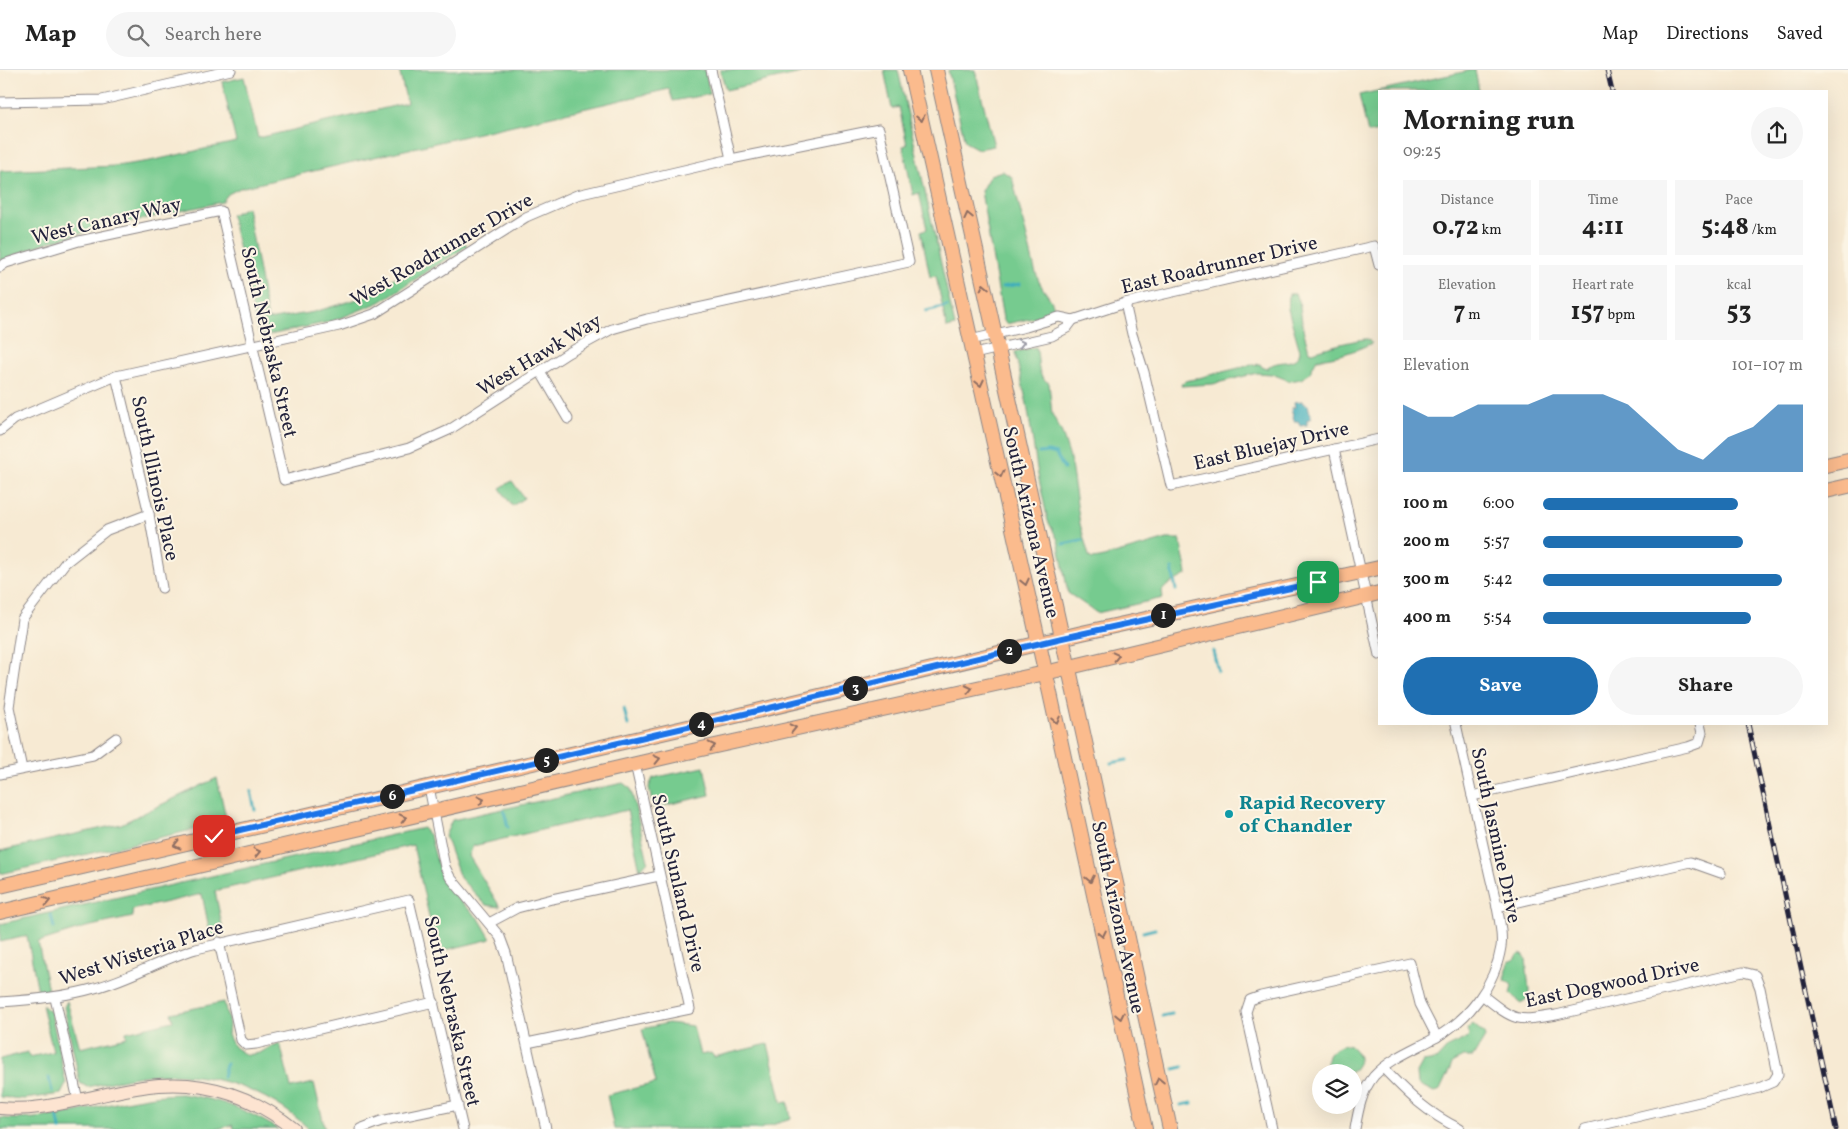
<!DOCTYPE html>
<meta charset="utf-8">
<style>
:root{--surface:#fff;--page:#f6f6f6;--text:#222;--muted:#767676;--line:#e0e0e0;--accent:#1f6fb2}
body{margin:0;font-family:Vollkorn,serif;background:var(--page);color:var(--text);height:100vh;display:flex;flex-direction:column;font-size:19px;white-space:nowrap}
*{box-sizing:border-box;margin:0}
p{font-size:16px;color:var(--muted)}
.icon{flex:none;width:28px;height:28px;fill:none;stroke:currentColor;stroke-width:2;stroke-linecap:round;stroke-linejoin:round}
.map{position:relative;flex:1;overflow:hidden}
.panel{position:absolute;left:1378px;top:20px;width:450px;height:635px;display:flex;flex-direction:column;background:var(--surface);border-radius:0px;box-shadow:0 5px 20px #0002}
.panel>*{flex:none}
.controls{position:absolute;left:1312px;top:994px;display:grid;gap:10px}
.controls a{display:grid;place-items:center;width:50px;height:50px;border-radius:50%;background:var(--surface);box-shadow:0 5px 20px #0002;font-size:25px}
.pin{position:absolute;display:grid;place-items:center;width:42px;height:42px;color:#fff;margin:-21px;border-radius:10px;box-shadow:0 2px 8px #0006}
.km{position:absolute;width:25px;height:25px;margin:-12px;border-radius:50%;background:#222;color:#fff;font-size:14px;line-height:25px;text-align:center}
.round{display:grid;place-items:center;flex:none;width:52px;height:52px;border-radius:26px;background:var(--page)}
.head{display:flex;align-items:center;justify-content:space-between;height:85px;padding:0 25px}
h1{font-size:28px;font-weight:700;line-height:38px}
.metrics{display:grid;grid-template-columns:repeat(3,1fr);gap:8px;height:85px;padding:5px 25px}
.metrics div{display:grid;align-content:center;border-radius:0px;background:var(--page);text-align:center}
.metrics b{font-size:25px;font-weight:700}
.metrics small{font-size:14px;font-weight:400}
.metrics p{font-size:14px}
.chart{height:140px;padding:10px 25px}
.chart p{display:flex;justify-content:space-between}
.chart svg{width:100%;height:90px;margin-top:5px;fill:var(--accent);opacity:.7}
.primary-button{display:flex;gap:10px;margin-top:auto;padding:10px 25px}
.primary-button a{flex:1;height:58px;border-radius:30px;background:var(--accent);color:#fff;font-size:20px;font-weight:700;line-height:58px;text-align:center}
.primary-button a+a{background:var(--page);color:var(--text)}
ul{padding:0 25px;list-style:none;font-size:16px}
li{display:grid;grid-template-columns:80px 60px 1fr;align-items:center;height:38px}
li i{height:12px;border-radius:6px;background:var(--accent)}
header{display:flex;align-items:center;gap:30px;box-sizing:border-box;height:70px;padding:0 25px;background:var(--surface);border-bottom:1px solid var(--line)}
header strong{font-size:24px}
nav{display:flex;gap:28px;margin-inline-start:auto;font-size:18px}
.search{width:350px;height:45px;background:var(--page);display:flex;align-items:center;gap:12px;box-sizing:border-box;padding:0 18px;border-radius:28px;color:var(--muted);font-size:19px}
.map>svg:first-child{display:block}
.green{fill:#76cb8f;stroke:#4c7665}
.water{fill:#3eadbb;stroke:#30687b}
.lines{fill:none;stroke-linecap:round;stroke-linejoin:round}
.stream{stroke:#3eadbb;stroke-width:3}
.street-casing{stroke:#8c8687;stroke-width:11}
.secondary-casing{stroke:#8c8687;stroke-width:14}
.primary-casing{stroke:#8c8687;stroke-width:16}
.street{stroke:#fff;stroke-width:9}
.secondary{stroke:#fde4d1;stroke-width:12}
.primary{stroke:#fbbb8d;stroke-width:14}
.rail-casing{stroke:#22223b;stroke-width:5}
.rail{stroke:#fcf5e5;stroke-width:3;stroke-dasharray:9;stroke-linecap:butt}
.oneway{stroke:#8e6e64}
.oneway2{stroke:#9c9ca7}
.route-casing{stroke:#fff;stroke-width:10}
.route{stroke:#1a73e8;stroke-width:6}
.culture-dot{fill:#0f9aa8;stroke:#fcf5e5;stroke-width:2}
.labels{text-anchor:middle;stroke-width:4;stroke-linejoin:round;paint-order:stroke}
.street-label{font-size:20px;fill:#22223b;stroke:#fcf5e5}
.culture-label{font-size:20px;font-weight:bold;fill:#0d838f;stroke:#fcf5e5;text-anchor:start}
</style>
<header>
<strong>Map</strong>
<div class="search"><svg class="icon" aria-label="search" viewBox="0 0 24 24"><circle cx="10" cy="10" r="6"/><path d="M15 15l6 6"/></svg>Search here</div>
<nav><a>Map</a><a>Directions</a><a>Saved</a></nav>
</header>
<div class="map">
<svg width="1848" height="1059" viewBox="0 0 1848 1059">
<rect width="100%" height="100%" fill="#fcf5e5"/>
<filter id="ink" filterUnits="userSpaceOnUse"><feTurbulence type="fractalNoise" baseFrequency=".02" numOctaves="2"/><feDisplacementMap in="SourceGraphic" scale="10" xChannelSelector="R" yChannelSelector="G"/><feConvolveMatrix kernelMatrix="1 2 1 2 8 2 1 2 1" color-interpolation-filters="sRGB"/></filter>
<filter id="wash" filterUnits="userSpaceOnUse"><feTurbulence type="fractalNoise" baseFrequency=".0096" numOctaves="4" result="noise"/><feDisplacementMap in="SourceGraphic" scale="20" xChannelSelector="R" yChannelSelector="G"/><feGaussianBlur stdDeviation="1.12" result="paint"/><feColorMatrix in="noise" values="0 0 0 0 0 0 0 0 0 0 0 0 0 0 0 0 0 1.4 0 .05"/><feComposite in="paint" operator="in"/></filter>
<g filter="url(#wash)">
<rect width="100%" height="100%" fill="#f7ead3"/>
<g class="green">
<polygon points="399,0 705,0 710,24 673,31 669,19 240,118 228,124 222,132 106,157 45,173 0,191 0,101 116,96 150,91 236,72 222,12 244,7 258,68 407,33"/>
<polygon points="720,0 814,0 726,20"/>
<polygon points="884,0 898,0 955,256 947,258 936,206 930,207 921,161 927,159 919,123 913,125 903,76 907,75 899,37 892,39"/>
<polygon points="948,0 975,0 994,76 978,79 965,72"/>
<polygon points="1472,0 1475,0 1479,21 1379,21 1379,61 1368,63 1359,25"/>
<path d="M1002,101L1012,107L1035,200C1037,205 1038,211 1041,215C1045,224 1058,234 1052,244L1006,254L1003,249L981,121L990,105Z"/>
<polygon points="247,137 268,250 314,242 361,228 462,168 467,176 380,232 333,251 265,266 258,263 231,145"/>
<path d="M1289,224H1295L1299,230L1303,259L1309,281L1313,282C1320,279 1362,268 1368,269L1372,273C1353,282 1337,287 1317,289L1309,304L1301,309L1290,311L1272,304L1257,303L1213,314L1181,316L1182,313L1186,311L1251,295L1260,294L1262,297L1267,299C1276,287 1297,298 1300,281L1288,239Z"/>
<path d="M1036,277C1040,291 1035,305 1049,313L1052,344L1062,363L1070,388L1080,454L1089,486L1092,489L1100,488L1167,469H1180L1187,504C1179,510 1167,513 1162,521L1163,528L1097,543L1068,523L1058,470L1048,451L1038,405L1027,334L1015,282Z"/>
<polygon points="512,411 524,428 512,436 500,418"/>
<polygon points="704,697 710,725 653,738 649,717 653,708"/>
<polygon points="217,708 227,752 0,804 0,781 121,754"/>
<polygon points="623,713 631,719 648,791 640,800 627,740 473,776 469,786 500,837 486,835 460,808 445,766 452,750"/>
<polygon points="423,758 430,766 441,807 455,826 480,850 491,869 437,882 413,775 215,821 224,865 211,868 202,824 132,840 133,847 86,857 38,872 48,920 38,921 27,866 0,872 0,854"/>
<path d="M1519,883L1523,884L1526,888L1529,921C1528,928 1527,930 1520,933L1515,927L1510,924L1512,916L1510,913L1504,911L1509,892L1516,889L1517,885Z"/>
<path d="M67,931L80,978L127,967L126,962L173,951L171,943L224,932L229,954L228,965L234,977L246,985L260,983L270,977L280,973L291,1018L314,1013L325,1059H309C268,1019 208,1000 151,1005C130,1007 108,1013 87,1017L80,1013L64,937Z"/>
<polygon points="42,935 51,942 66,1014 61,1024 24,1029 0,1027 0,989 28,982 29,987 53,982"/>
<polygon points="668,953 693,956 700,985 711,983 714,987 768,974 782,1033 788,1032 791,1049 759,1059 614,1059 607,1025 656,1013 642,959"/>
<polygon points="1473,954 1484,964 1485,967 1473,987 1463,987 1453,992 1440,1020 1434,1022 1418,1014 1417,1003 1423,992 1436,990 1449,976 1467,968 1469,965 1467,959"/>
<path d="M1343,975L1351,976C1362,987 1361,991 1352,1002H1328C1326,985 1326,983 1343,975Z"/>
<path d="M181,1024C222,1030 243,1038 278,1059H234L233,1055L217,1059H0V1048C61,1054 120,1025 181,1024Z"/>
</g>
<polygon class="water" points="1302,331 1303,333 1308,335 1311,348 1307,350 1307,355 1300,356 1298,351 1294,351 1291,338 1295,337 1294,332"/>
<g class="lines">
<g class="stream">
<polyline points="1002,217 1020,214"/>
<polyline points="926,241 947,236"/>
<polyline points="1039,383 1048,382 1056,384 1064,399"/>
<polyline points="1063,474 1082,470"/>
<polyline points="1172,499 1176,520"/>
<polyline points="1213,581 1218,601"/>
<polyline points="624,639 628,655"/>
<polyline points="1111,693 1127,690"/>
<polyline points="251,721 255,740"/>
<polyline points="504,741 508,757"/>
<polyline points="51,845 54,858"/>
<polyline points="1143,862 1155,859"/>
<polyline points="1162,946 1172,944"/>
<polyline points="1174,999 1183,997"/>
<polyline points="223,1007 226,994"/>
<polyline points="49,1008 52,1021"/>
<polyline points="1181,1035 1192,1033"/>
<polyline points="57,1044 60,1059"/>
</g>
</g>
</g>
<g filter="url(#ink)">
<g class="lines">
<defs>
<g id="street">
<polyline points="711,0 731,89"/>
<polyline points="0,32 102,30 231,0"/>
<polyline points="0,197 6,193 79,171 221,141 284,410 409,378 449,360 568,283 612,259 647,249 909,192 879,59 731,89 577,125 526,147 374,244 339,256 116,306 15,349 0,361"/>
<polyline points="1125,233 1132,264 1144,302 1171,416 1379,369"/>
<polyline points="970,270 1026,257 1059,247 1073,250 1125,233 1374,176 1379,195"/>
<polyline points="974,284 1052,266 1067,258 1073,250"/>
<polyline points="540,301 568,349"/>
<polyline points="116,306 149,444 162,518"/>
<polyline points="1334,379 1379,585"/>
<polyline points="22,699 9,637 22,549 65,493 107,460 149,444"/>
<polyline points="0,704 93,685 116,668"/>
<polyline points="429,717 445,797 450,807 500,867 506,883 546,1059"/>
<polyline points="1472,726 1688,677 1699,673 1702,663 1700,654"/>
<polyline points="1497,837 1690,792 1721,803"/>
<polyline points="489,853 517,838 552,829 659,806"/>
<polyline points="219,872 241,970 246,975 256,974 434,932"/>
<path d="M1482,925C1515,951 1515,952 1556,945L1743,902L1755,905L1760,918L1778,1004L1773,1012L1759,1018L1585,1059"/>
<polyline points="55,928 78,1030"/>
<path d="M0,932C33,930 64,927 95,918C130,909 161,889 196,879L409,830L463,1059"/>
<polyline points="527,973 690,939 635,694"/>
<path d="M1383,998C1409,1025 1426,1042 1460,1059"/>
<polyline points="360,1059 381,1051 458,1035"/>
<polyline points="1272,1059 1246,942 1250,930 1261,926 1410,893 1420,934 1437,967"/>
<path d="M1355,1059C1358,1041 1362,1020 1374,1006C1391,988 1413,980 1435,968C1469,949 1495,915 1501,877C1504,859 1493,820 1489,802C1478,752 1467,703 1456,654"/>
</g>
<path id="secondary" d="M0,1038C28,1041 56,1035 83,1029C108,1024 133,1017 159,1015C208,1011 256,1028 294,1059"/>
<g id="primary">
<polyline points="910,0 1050,623 1145,1059"/>
<polyline points="936,0 1058,549 1170,1059"/>
<polyline points="1826,395 1848,390"/>
<polyline points="1826,421 1848,416"/>
<polyline points="0,816 740,645 1082,563 1379,498"/>
<polyline points="0,842 679,684 1045,603 1379,523"/>
</g>
</defs>
<use href="#street" class="street-casing"/>
<use href="#secondary" class="secondary-casing"/>
<use href="#primary" class="primary-casing"/>
<use href="#street" class="street"/>
<use href="#secondary" class="secondary"/>
<use href="#primary" class="primary"/>
<defs>
<g id="rail">
<polyline points="1607,0 1612,21"/>
<polyline points="1748,654 1836,1059"/>
</g>
</defs>
<use href="#rail" class="rail-casing"/>
<use href="#rail" class="rail"/>
</g>
<defs><path id="oneway-chevron" d="M-2-3.5L2.5 0L-2 3.5" fill="none" stroke-width="1.6" stroke-linecap="round" stroke-linejoin="round" transform="scale(1.25)"/></defs>
<g class="oneway">
<use href="#oneway-chevron" transform="translate(921 48) rotate(77)"/>
<use href="#oneway-chevron" transform="translate(968 146) rotate(-103)"/>
<use href="#oneway-chevron" transform="translate(984 217) rotate(-103)"/>
<use href="#oneway-chevron" transform="translate(980 313) rotate(77)"/>
<use href="#oneway-chevron" transform="translate(1000 404) rotate(77)"/>
<use href="#oneway-chevron" transform="translate(1025 512) rotate(77)"/>
<use href="#oneway-chevron" transform="translate(1116 586) rotate(-13)"/>
<use href="#oneway-chevron" transform="translate(969 619) rotate(-12)"/>
<use href="#oneway-chevron" transform="translate(1056 650) rotate(78)"/>
<use href="#oneway-chevron" transform="translate(793 658) rotate(-13)"/>
<use href="#oneway-chevron" transform="translate(712 676) rotate(-13)"/>
<use href="#oneway-chevron" transform="translate(657 689) rotate(-13)"/>
<use href="#oneway-chevron" transform="translate(481 730) rotate(-13)"/>
<use href="#oneway-chevron" transform="translate(403 748) rotate(-13)"/>
<use href="#oneway-chevron" transform="translate(177 775) rotate(167)"/>
<use href="#oneway-chevron" transform="translate(257 782) rotate(-13)"/>
<use href="#oneway-chevron" transform="translate(1090 809) rotate(78)"/>
<use href="#oneway-chevron" transform="translate(47 831) rotate(-13)"/>
<use href="#oneway-chevron" transform="translate(1102 864) rotate(78)"/>
<use href="#oneway-chevron" transform="translate(1120 946) rotate(78)"/>
<use href="#oneway-chevron" transform="translate(1159 1011) rotate(-102)"/>
</g>
<use class="oneway2" href="#oneway-chevron" transform="translate(1021 273) rotate(-13)"/>
</g>
<g class="lines" filter="url(#ink)">
<defs>
<polyline id="route" points="214,766 740,645 1062,568 1318,512"/>
</defs>
<use href="#route" class="route-casing"/>
<use href="#route" class="route"/>
</g>
<circle class="culture-dot" cx="1229" cy="744" r="5"/>
<g class="labels">
<g class="street-label">
<text transform="translate(106 150) rotate(-13)" y="7">West Canary Way</text>
<text transform="translate(441 179) rotate(-30)" y="7">West Roadrunner Drive</text>
<text transform="translate(1219 194) rotate(-13)" y="7">East Roadrunner Drive</text>
<text transform="translate(270 272) rotate(77)" y="7">South Nebraska Street</text>
<text transform="translate(539 284) rotate(-31)" y="7">West Hawk Way</text>
<text transform="translate(1271 375) rotate(-13)" y="7">East Bluejay Drive</text>
<text transform="translate(156 408) rotate(78)" y="7">South Illinois Place</text>
<text transform="translate(1032 452) rotate(77)" y="7">South Arizona Avenue</text>
<text transform="translate(1497 765) rotate(78)" y="7">South Jasmine Drive</text>
<text transform="translate(679 813) rotate(77)" y="7">South Sunland Drive</text>
<text transform="translate(1119 847) rotate(78)" y="7">South Arizona Avenue</text>
<text transform="translate(141 882) rotate(-18)" y="7">West Wisteria Place</text>
<text transform="translate(1612 912) rotate(-12)" y="7">East Dogwood Drive</text>
<text transform="translate(453 941) rotate(77)" y="7">South Nebraska Street</text>
</g>
<g class="culture-label">
<text x="1239" y="739">Rapid Recovery<tspan x="1239" dy="23">of Chandler</tspan></text>
</g>
</g>
</svg>
<div class="controls">
<a><svg class="icon" aria-label="layers" viewBox="0 0 24 24"><path d="M12 4l9 5-9 5-9-5zM3 14l9 5 9-5"/></svg></a>
</div>
<div class="pin" style="left:1318px;top:512px;background:#1e9e55"><svg class="icon" aria-label="arrive" viewBox="0 0 24 24"><path d="M6 21V4h12l-3 4 3 4H6"/></svg></div>
<div class="pin" style="left:214px;top:766px;background:#d93025"><svg class="icon" aria-label="check" viewBox="0 0 24 24"><path d="M5 12l5 5 9-10"/></svg></div>
<b class="km" style="left:1163px;top:545px">1</b>
<b class="km" style="left:1009px;top:581px">2</b>
<b class="km" style="left:855px;top:618px">3</b>
<b class="km" style="left:701px;top:654px">4</b>
<b class="km" style="left:546px;top:690px">5</b>
<b class="km" style="left:392px;top:726px">6</b>
<section class="panel">
<div class="head"><div><h1>Morning run</h1><p>09:25</p></div><a class="round"><svg class="icon" aria-label="share" viewBox="0 0 24 24"><path d="M12 15V3M7 8l5-5 5 5M5 13v7h14v-7"/></svg></a></div>
<div class="metrics">
<div><p>Distance</p><b>0.72<small> km</small></b></div>
<div><p>Time</p><b>4:11</b></div>
<div><p>Pace</p><b>5:48<small> /km</small></b></div>
</div>
<div class="metrics">
<div><p>Elevation</p><b>7<small> m</small></b></div>
<div><p>Heart rate</p><b>157<small> bpm</small></b></div>
<div><p>kcal</p><b>53</b></div>
</div>
<div class="chart"><p><span>Elevation</span>101–107 m</p>
<svg viewBox="0 0 160 44" preserveAspectRatio="none"><path d="M0 44V11L10 17L20 17L30 11L40 11L50 11L60 6L70 6L80 6L90 11L100 22L110 33L120 38L130 27L140 22L150 11L160 11V44z"/></svg>
</div>
<ul>
<li><b>100 m</b>6:00<i style="width:75%"></i></li>
<li><b>200 m</b>5:57<i style="width:77%"></i></li>
<li><b>300 m</b>5:42<i style="width:92%"></i></li>
<li><b>400 m</b>5:54<i style="width:80%"></i></li>
</ul>
<div class="primary-button"><a>Save</a><a>Share</a></div>
</section>
</div>
